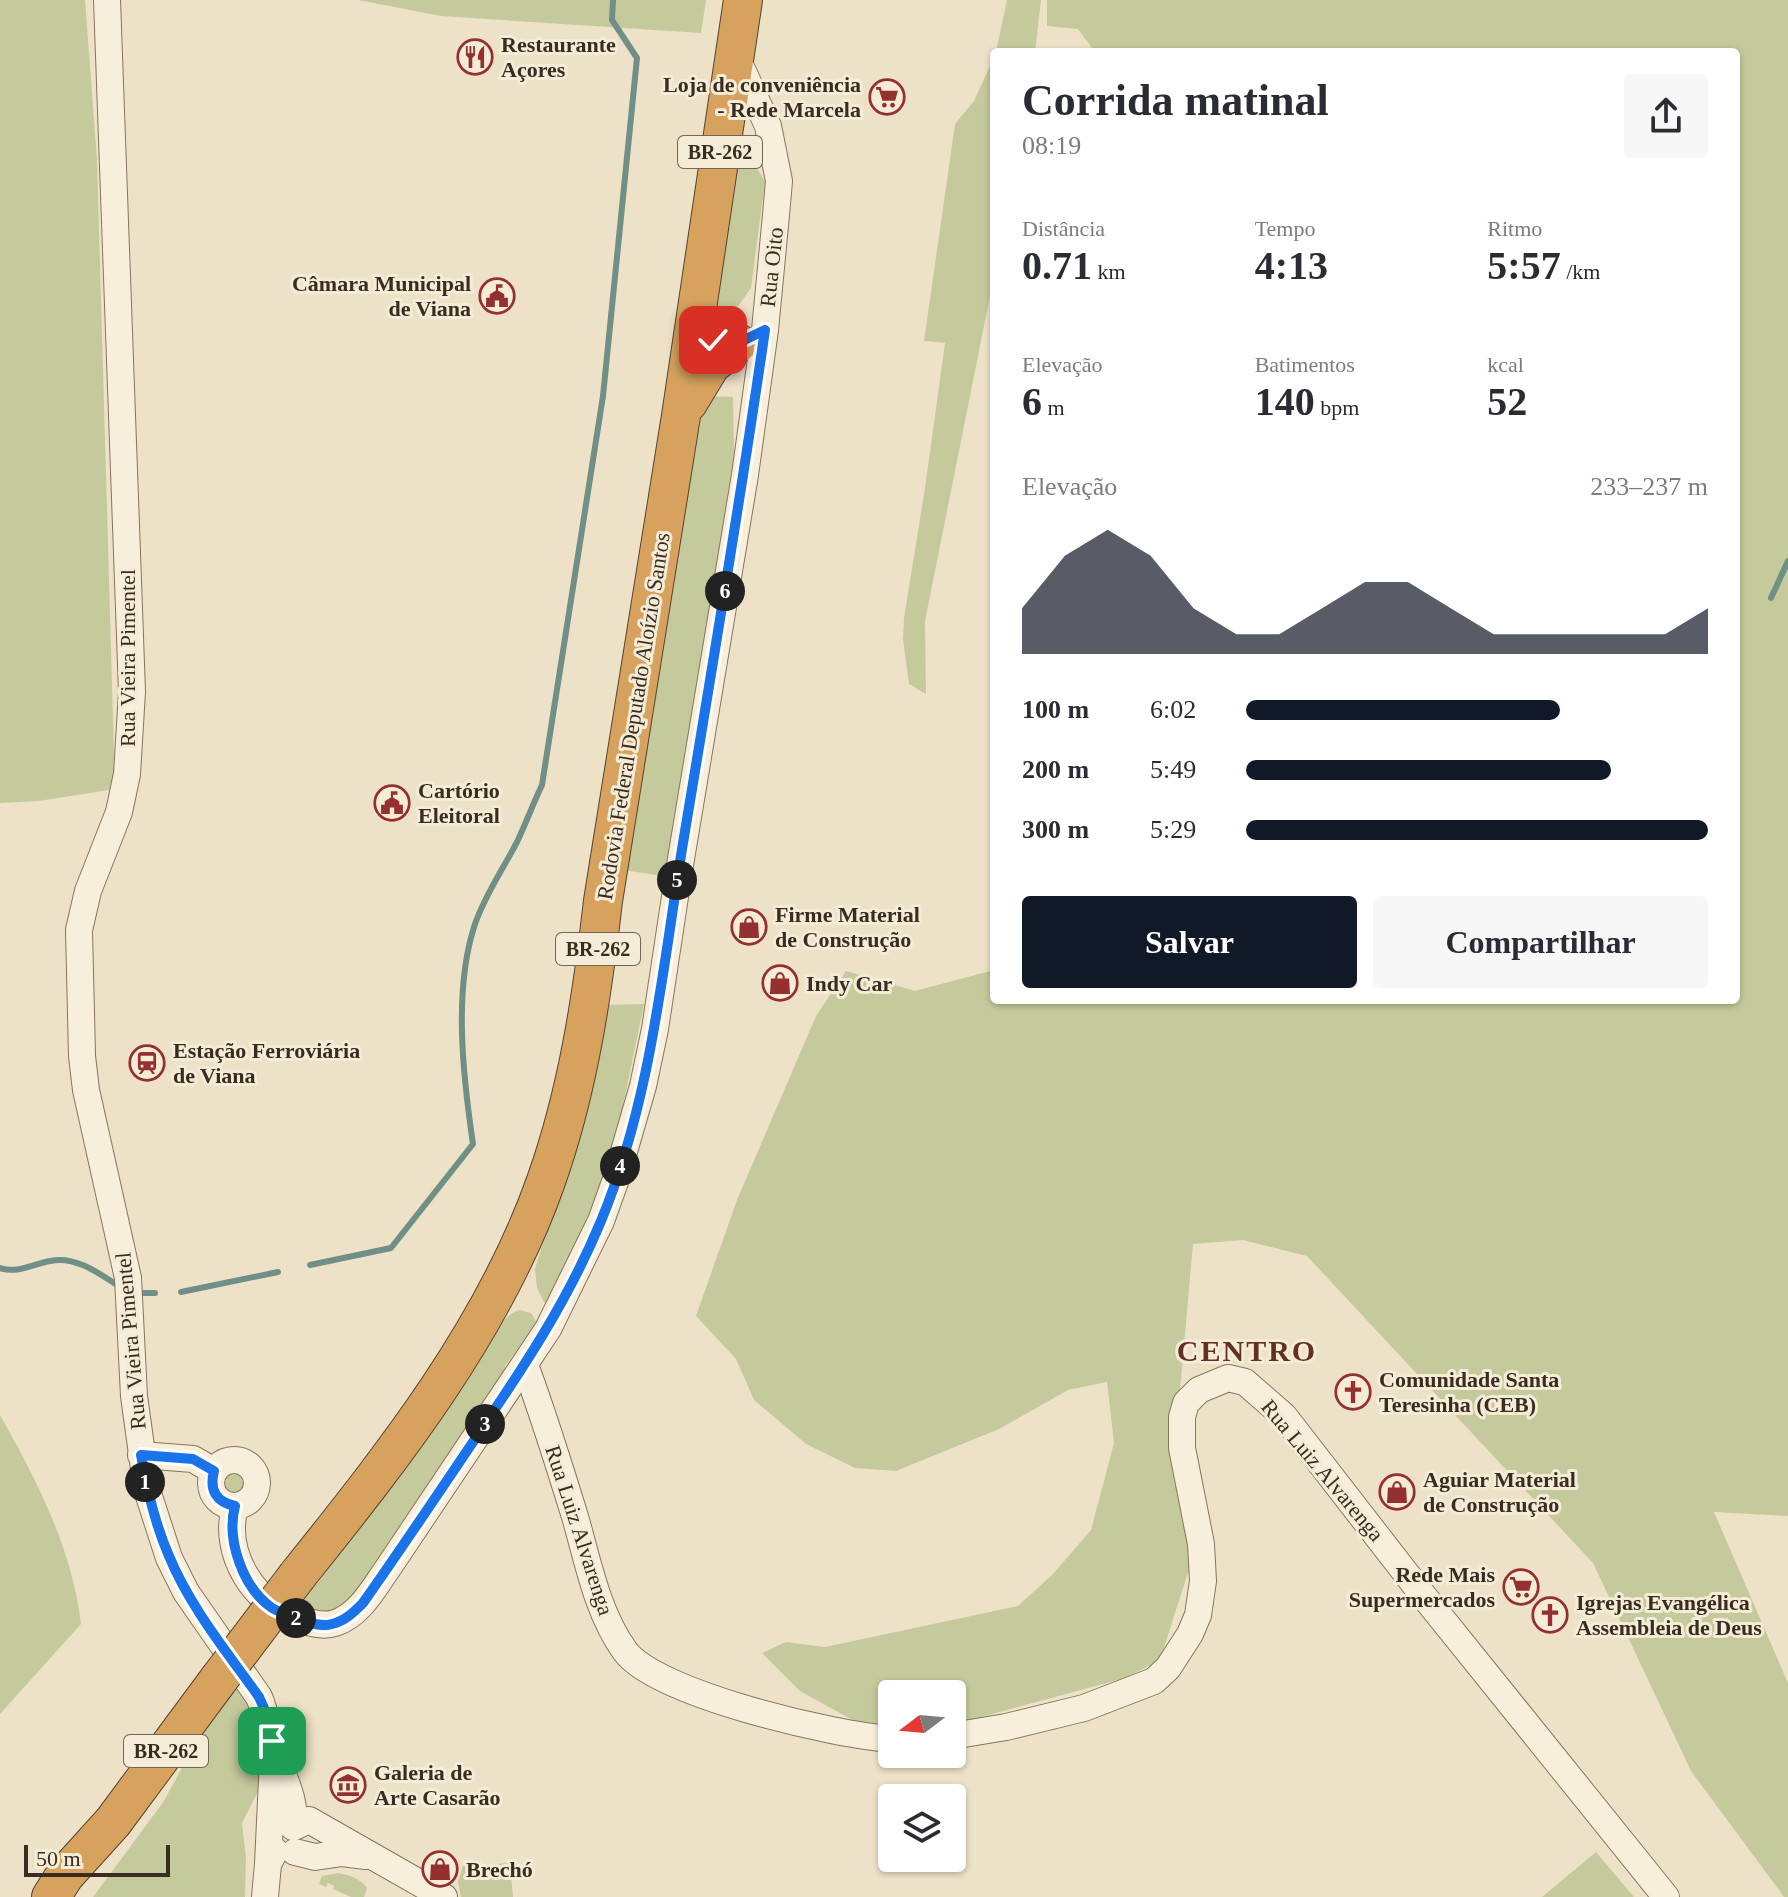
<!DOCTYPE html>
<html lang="pt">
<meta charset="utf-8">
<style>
:root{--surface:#fff;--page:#f7f7f7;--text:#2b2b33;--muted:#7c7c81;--accent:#111827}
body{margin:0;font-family:"Times New Roman",serif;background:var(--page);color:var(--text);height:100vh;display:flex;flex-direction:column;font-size:30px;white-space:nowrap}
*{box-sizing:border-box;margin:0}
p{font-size:26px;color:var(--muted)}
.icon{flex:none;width:44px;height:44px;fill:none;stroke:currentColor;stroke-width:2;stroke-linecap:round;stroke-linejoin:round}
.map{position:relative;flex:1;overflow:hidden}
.drawer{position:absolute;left:990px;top:48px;width:750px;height:956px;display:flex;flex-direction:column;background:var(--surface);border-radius:8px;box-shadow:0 2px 6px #0004}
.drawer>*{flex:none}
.needle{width:52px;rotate:254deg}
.tools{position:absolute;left:878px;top:1680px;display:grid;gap:16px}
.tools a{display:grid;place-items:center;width:88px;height:88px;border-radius:8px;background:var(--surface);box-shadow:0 2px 6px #0004;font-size:40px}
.scale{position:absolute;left:24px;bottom:20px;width:146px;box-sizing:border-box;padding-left:8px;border:4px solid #392c20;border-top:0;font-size:22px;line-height:28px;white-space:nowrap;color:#392c20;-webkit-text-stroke:6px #f4ecd7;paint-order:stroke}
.pin{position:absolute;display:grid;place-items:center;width:68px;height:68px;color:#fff;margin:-34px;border-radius:16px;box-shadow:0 4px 12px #0006}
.km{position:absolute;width:40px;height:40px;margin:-20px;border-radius:50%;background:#222;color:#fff;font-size:22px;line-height:40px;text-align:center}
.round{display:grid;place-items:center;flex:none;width:84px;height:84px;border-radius:8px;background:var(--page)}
.head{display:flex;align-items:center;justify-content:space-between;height:136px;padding:0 32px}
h1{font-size:44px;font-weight:600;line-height:60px}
.figures{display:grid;grid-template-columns:repeat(3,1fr);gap:12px;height:136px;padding:8px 32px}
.figures div{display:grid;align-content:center}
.figures b{font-size:40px;font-weight:600}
.figures small{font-size:22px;font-weight:400}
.figures p{font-size:22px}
.chart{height:224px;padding:16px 32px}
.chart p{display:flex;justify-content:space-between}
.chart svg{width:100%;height:144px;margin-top:8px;fill:var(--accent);opacity:.7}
.primary-button{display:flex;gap:16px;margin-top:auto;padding:16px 32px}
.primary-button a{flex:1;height:92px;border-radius:8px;background:var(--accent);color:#fff;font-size:32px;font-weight:600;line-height:92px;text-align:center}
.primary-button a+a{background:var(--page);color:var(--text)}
ul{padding:0 32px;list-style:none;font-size:26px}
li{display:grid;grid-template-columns:128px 96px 1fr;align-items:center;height:60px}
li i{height:20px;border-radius:10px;background:var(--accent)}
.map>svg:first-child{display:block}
.green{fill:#c5ca9c}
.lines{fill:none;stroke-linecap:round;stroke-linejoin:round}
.stream{stroke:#6f8f87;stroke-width:6}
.minor-casing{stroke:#88745e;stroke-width:28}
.highway-casing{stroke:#564331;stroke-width:40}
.minor{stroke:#f7efdb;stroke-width:26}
.highway{stroke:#d7a25e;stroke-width:38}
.highway-bridge-casing{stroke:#564331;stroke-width:40;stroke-linecap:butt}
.highway-bridge{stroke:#d7a25e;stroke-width:38}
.route-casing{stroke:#fff;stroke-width:16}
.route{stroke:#1a73e8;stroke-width:10}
.labels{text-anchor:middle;stroke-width:6;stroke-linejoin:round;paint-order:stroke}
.shield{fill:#f4ecd7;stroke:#716657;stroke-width:2}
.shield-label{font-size:20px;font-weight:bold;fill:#392c20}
.poi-label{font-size:22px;font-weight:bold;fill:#392c20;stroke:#f4ecd7;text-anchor:start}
.street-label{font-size:22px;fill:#392c20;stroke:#f4ecd7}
.district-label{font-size:30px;font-weight:bold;letter-spacing:2px;fill:#633022;stroke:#f4ecd7}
</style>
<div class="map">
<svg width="1788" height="1897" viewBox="0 0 1788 1897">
<rect width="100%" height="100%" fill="#ede2c8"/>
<g class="green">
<polygon points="0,0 85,0 97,160 115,789 39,801 0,803"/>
<polygon points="358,0 706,0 701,33 441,16"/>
<polygon points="1007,0 1041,0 1035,52 996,52"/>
<polygon points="1047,0 1788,0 1788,1516 1714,1512 1788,1683 1788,1897 1784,1897 1691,1771 1593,1563 1307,1256 1243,1240 1193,1244 1175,1447 1192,1560 1160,1660 1125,1678 952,1725 952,1694 892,1694 892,1729 865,1727 800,1691 762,1653 786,1642 825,1647 1018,1606 1053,1574 1091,1530 1114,1443 1107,1382 1068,1390 999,1429 896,1471 855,1468 806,1444 754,1400 736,1359 696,1316 737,1200 816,1016 846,971 915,991 994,970 994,1000 1736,1000 1736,52 1095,52 1078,29 1047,26"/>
<polygon points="994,57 994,276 925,621 926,694 909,684 903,639 904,618 925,488 945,343 924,341 955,124 974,101"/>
<path d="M734,150C749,155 758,168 765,182L751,288L736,309L708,321Z"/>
<polygon points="705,396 733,397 735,509 670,877 623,870"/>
<polygon points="644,1004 612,1159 550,1305 544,1302 537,1288 535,1269 564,1173 598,1005"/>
<path d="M520,1310L531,1313L537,1323L505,1366L507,1372L339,1618L292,1610L308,1586L317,1584L487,1348C494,1333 504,1314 520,1310Z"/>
<path d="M0,1415C37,1481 72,1548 81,1624L0,1714Z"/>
<circle cx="233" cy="1482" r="11"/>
<polygon points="239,1674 261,1725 262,1784 242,1823 246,1858 245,1897 93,1897 164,1801 216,1704"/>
<polygon points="1596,1852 1634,1897 1542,1897"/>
<polygon points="510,1863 513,1897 461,1897 458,1882 463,1866"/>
<path d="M338,1873C349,1875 360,1878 367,1888L364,1897H351L333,1889L334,1886L328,1883L326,1887L319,1884L322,1876Z"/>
</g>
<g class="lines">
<g class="stream">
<polyline points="1771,598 1788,561"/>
<path d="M310,1265L391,1248L473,1144C463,1076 453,990 475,924C485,895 503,869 517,842C526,823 533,804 542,785L603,396L637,58L612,20L613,0"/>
<path d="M0,1268C17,1274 33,1264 50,1261C75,1255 100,1274 120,1287"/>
<polyline points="181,1292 278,1272"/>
<polyline points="137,1293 155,1293"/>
</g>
<defs>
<g id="minor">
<path d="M107,0L132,692L127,774L119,812L88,891L79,930L82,1056L86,1090L128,1278L134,1396L147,1490L169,1558L186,1592L259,1697C267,1715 268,1734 275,1753C283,1778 297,1800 293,1827"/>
<path d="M525,1365C544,1416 560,1468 576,1520C588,1563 598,1614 625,1651C656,1694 837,1736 892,1739"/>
<polyline points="141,1455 193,1459 214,1471"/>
<circle cx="234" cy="1483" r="23"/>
<path d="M235,1506C222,1554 254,1604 299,1619C310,1623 323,1627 335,1623C359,1615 372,1591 386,1571L548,1329L601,1221L616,1179L643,1086L655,1029L678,877L745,475L765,330L776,215L779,181L768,126L735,54"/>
<polyline points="952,1736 1006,1727 1084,1708 1154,1681 1168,1668 1190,1634 1198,1615 1203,1581 1201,1544 1182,1448 1182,1417 1186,1403 1199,1390 1228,1378 1245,1382 1284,1416 1422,1594 1666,1897"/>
<polyline points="294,1827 309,1820 444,1897"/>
<polyline points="295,1852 315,1857 342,1853 366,1856"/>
<polyline points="268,1864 273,1758"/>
<polyline points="265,1897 268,1864 275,1851"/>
</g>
<g id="highway">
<polyline points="688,403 711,365 738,343"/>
<path d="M297,1576C394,1455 494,1329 546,1181C578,1091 592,997 603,901L681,416L743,0"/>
<polyline points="51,1897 65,1875 113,1822 219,1679"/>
</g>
</defs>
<use href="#minor" class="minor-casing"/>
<use href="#highway" class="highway-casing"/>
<use href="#minor" class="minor"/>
<use href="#highway" class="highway"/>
<defs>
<polyline id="highway-bridge" points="219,1679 297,1576"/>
</defs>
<use href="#highway-bridge" class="highway-bridge-casing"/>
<use href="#highway-bridge" class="highway-bridge"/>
</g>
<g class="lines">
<defs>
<path id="route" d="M272,1741L267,1715L259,1697C227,1652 190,1607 169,1556C155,1524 147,1490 141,1455L193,1459L214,1471C209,1490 216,1502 235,1506C226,1540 243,1588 272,1608C281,1613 292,1617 301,1620C311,1623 322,1627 332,1624C345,1621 354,1612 363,1603C401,1549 438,1494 475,1439C523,1368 568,1301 601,1221C650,1102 662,975 682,849C711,676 740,503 765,330L738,343L713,340"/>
</defs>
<use href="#route" class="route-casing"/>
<use href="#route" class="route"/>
</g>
<defs>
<symbol id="restaurant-ring" viewBox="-11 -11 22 22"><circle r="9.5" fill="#f4ecd7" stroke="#943030" stroke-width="1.5"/><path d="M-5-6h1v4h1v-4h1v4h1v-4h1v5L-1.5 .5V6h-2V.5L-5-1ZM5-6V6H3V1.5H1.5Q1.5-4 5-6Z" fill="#943030"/></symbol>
<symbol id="supermarket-ring" viewBox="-11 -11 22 22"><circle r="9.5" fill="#f4ecd7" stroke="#943030" stroke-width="1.5"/><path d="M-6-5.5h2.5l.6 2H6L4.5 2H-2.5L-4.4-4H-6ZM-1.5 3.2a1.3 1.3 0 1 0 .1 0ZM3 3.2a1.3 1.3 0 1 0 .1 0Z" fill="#943030"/></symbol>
<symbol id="civic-ring" viewBox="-11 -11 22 22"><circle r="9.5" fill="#f4ecd7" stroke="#943030" stroke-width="1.5"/><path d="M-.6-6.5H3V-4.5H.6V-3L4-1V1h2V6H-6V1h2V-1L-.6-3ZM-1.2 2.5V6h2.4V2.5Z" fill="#943030"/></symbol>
<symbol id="shop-ring" viewBox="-11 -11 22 22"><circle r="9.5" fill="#f4ecd7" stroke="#943030" stroke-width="1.5"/><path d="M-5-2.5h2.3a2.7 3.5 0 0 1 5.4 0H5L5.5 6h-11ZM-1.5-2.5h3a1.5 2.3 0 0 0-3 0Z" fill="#943030"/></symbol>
<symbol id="station-ring" viewBox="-11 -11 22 22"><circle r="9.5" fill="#f4ecd7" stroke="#943030" stroke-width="1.5"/><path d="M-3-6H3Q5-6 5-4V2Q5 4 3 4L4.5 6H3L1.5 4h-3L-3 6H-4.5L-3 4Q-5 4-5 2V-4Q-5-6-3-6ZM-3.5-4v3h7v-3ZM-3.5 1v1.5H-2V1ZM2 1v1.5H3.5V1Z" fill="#943030"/></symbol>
<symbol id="church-ring" viewBox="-11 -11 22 22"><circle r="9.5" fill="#f4ecd7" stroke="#943030" stroke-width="1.5"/><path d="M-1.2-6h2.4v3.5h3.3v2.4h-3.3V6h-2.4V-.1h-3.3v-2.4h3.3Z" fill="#943030"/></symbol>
<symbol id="museum-ring" viewBox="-11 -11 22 22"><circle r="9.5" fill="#f4ecd7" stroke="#943030" stroke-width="1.5"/><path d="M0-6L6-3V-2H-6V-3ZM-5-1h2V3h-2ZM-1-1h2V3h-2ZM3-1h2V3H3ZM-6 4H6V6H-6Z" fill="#943030"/></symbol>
</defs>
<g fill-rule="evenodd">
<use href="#restaurant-ring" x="455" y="37" width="40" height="40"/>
<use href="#supermarket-ring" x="867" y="77" width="40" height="40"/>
<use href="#civic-ring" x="477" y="276" width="40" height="40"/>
<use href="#civic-ring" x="372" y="783" width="40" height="40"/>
<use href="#shop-ring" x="729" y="907" width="40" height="40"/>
<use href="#shop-ring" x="760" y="963" width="40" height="40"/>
<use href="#station-ring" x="127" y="1043" width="40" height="40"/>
<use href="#church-ring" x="1333" y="1372" width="40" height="40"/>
<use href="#shop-ring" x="1377" y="1472" width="40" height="40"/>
<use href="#supermarket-ring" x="1501" y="1567" width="40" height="40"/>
<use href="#church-ring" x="1530" y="1595" width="40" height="40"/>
<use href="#museum-ring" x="328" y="1765" width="40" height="40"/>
<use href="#shop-ring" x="420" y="1849" width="40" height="40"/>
</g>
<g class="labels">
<g class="shield">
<rect x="678" y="136" width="84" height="32" rx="6"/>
<rect x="556" y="933" width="84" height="32" rx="6"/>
<rect x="124" y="1735" width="84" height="32" rx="6"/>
</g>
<g class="shield-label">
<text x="720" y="159">BR-262</text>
<text x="598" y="956">BR-262</text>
<text x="166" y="1758">BR-262</text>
</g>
<g class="poi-label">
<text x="501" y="52">Restaurante<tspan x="501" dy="25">Açores</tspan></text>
<text x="861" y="92" text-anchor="end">Loja de conveniência<tspan x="861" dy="25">- Rede Marcela</tspan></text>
<text x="471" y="291" text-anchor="end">Câmara Municipal<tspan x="471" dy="25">de Viana</tspan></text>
<text x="418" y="798">Cartório<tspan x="418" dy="25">Eleitoral</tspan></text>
<text x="775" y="922">Firme Material<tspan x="775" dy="25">de Construção</tspan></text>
<text x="806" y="991">Indy Car</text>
<text x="173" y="1058">Estação Ferroviária<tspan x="173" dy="25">de Viana</tspan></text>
<text x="1379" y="1387">Comunidade Santa<tspan x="1379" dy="25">Teresinha (CEB)</tspan></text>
<text x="1423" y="1487">Aguiar Material<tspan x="1423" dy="25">de Construção</tspan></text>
<text x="1495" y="1582" text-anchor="end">Rede Mais<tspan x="1495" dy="25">Supermercados</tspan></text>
<text x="1576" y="1610">Igrejas Evangélica<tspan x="1576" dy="25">Assembleia de Deus</tspan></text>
<text x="374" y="1780">Galeria de<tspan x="374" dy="25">Arte Casarão</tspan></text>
<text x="466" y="1877">Brechó</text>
</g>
<g class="street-label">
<text transform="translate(771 267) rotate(-84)" y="8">Rua Oito</text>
<text transform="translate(127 658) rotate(-90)" y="8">Rua Vieira Pimentel</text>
<text transform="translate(633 716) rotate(-81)" y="8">Rodovia Federal Deputado Aloízio Santos</text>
<text transform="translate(130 1341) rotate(-95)" y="8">Rua Vieira Pimentel</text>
<text transform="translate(1323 1470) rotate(50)" y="8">Rua Luiz Alvarenga</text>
<text transform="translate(580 1530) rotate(72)" y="8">Rua Luiz Alvarenga</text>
</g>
<g class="district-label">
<text x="1247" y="1361">CENTRO</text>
</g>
</g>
</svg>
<div class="tools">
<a><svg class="needle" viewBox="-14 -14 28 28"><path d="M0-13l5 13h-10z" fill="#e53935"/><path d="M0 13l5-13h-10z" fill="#7c7c81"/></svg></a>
<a><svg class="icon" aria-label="layers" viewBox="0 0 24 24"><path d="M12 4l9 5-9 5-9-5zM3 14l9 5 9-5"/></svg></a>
</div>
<div class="scale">50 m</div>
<div class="pin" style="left:272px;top:1741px;background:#1e9e55"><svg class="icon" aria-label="arrive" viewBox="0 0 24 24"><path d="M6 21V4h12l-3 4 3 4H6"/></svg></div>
<div class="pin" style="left:713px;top:340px;background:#d93025"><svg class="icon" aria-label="check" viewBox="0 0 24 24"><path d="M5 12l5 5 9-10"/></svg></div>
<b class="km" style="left:145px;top:1482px">1</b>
<b class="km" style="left:296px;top:1618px">2</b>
<b class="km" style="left:485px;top:1424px">3</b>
<b class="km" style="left:620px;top:1166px">4</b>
<b class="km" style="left:677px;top:880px">5</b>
<b class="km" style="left:725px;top:591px">6</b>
<section class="drawer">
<div class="head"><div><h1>Corrida matinal</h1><p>08:19</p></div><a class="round"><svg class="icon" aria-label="share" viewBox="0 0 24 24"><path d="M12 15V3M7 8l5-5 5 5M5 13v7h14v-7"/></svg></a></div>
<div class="figures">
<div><p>Distância</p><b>0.71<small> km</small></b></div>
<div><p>Tempo</p><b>4:13</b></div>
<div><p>Ritmo</p><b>5:57<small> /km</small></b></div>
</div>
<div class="figures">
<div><p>Elevação</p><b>6<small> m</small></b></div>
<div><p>Batimentos</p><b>140<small> bpm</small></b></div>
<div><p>kcal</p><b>52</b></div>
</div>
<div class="chart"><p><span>Elevação</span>233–237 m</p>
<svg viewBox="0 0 160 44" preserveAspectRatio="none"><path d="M0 44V30L10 14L20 6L30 14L40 30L50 38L60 38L70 30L80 22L90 22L100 30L110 38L120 38L130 38L140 38L150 38L160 30V44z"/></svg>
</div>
<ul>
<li><b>100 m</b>6:02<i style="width:68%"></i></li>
<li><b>200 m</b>5:49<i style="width:79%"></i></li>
<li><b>300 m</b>5:29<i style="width:100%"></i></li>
</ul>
<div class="primary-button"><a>Salvar</a><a>Compartilhar</a></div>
</section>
</div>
